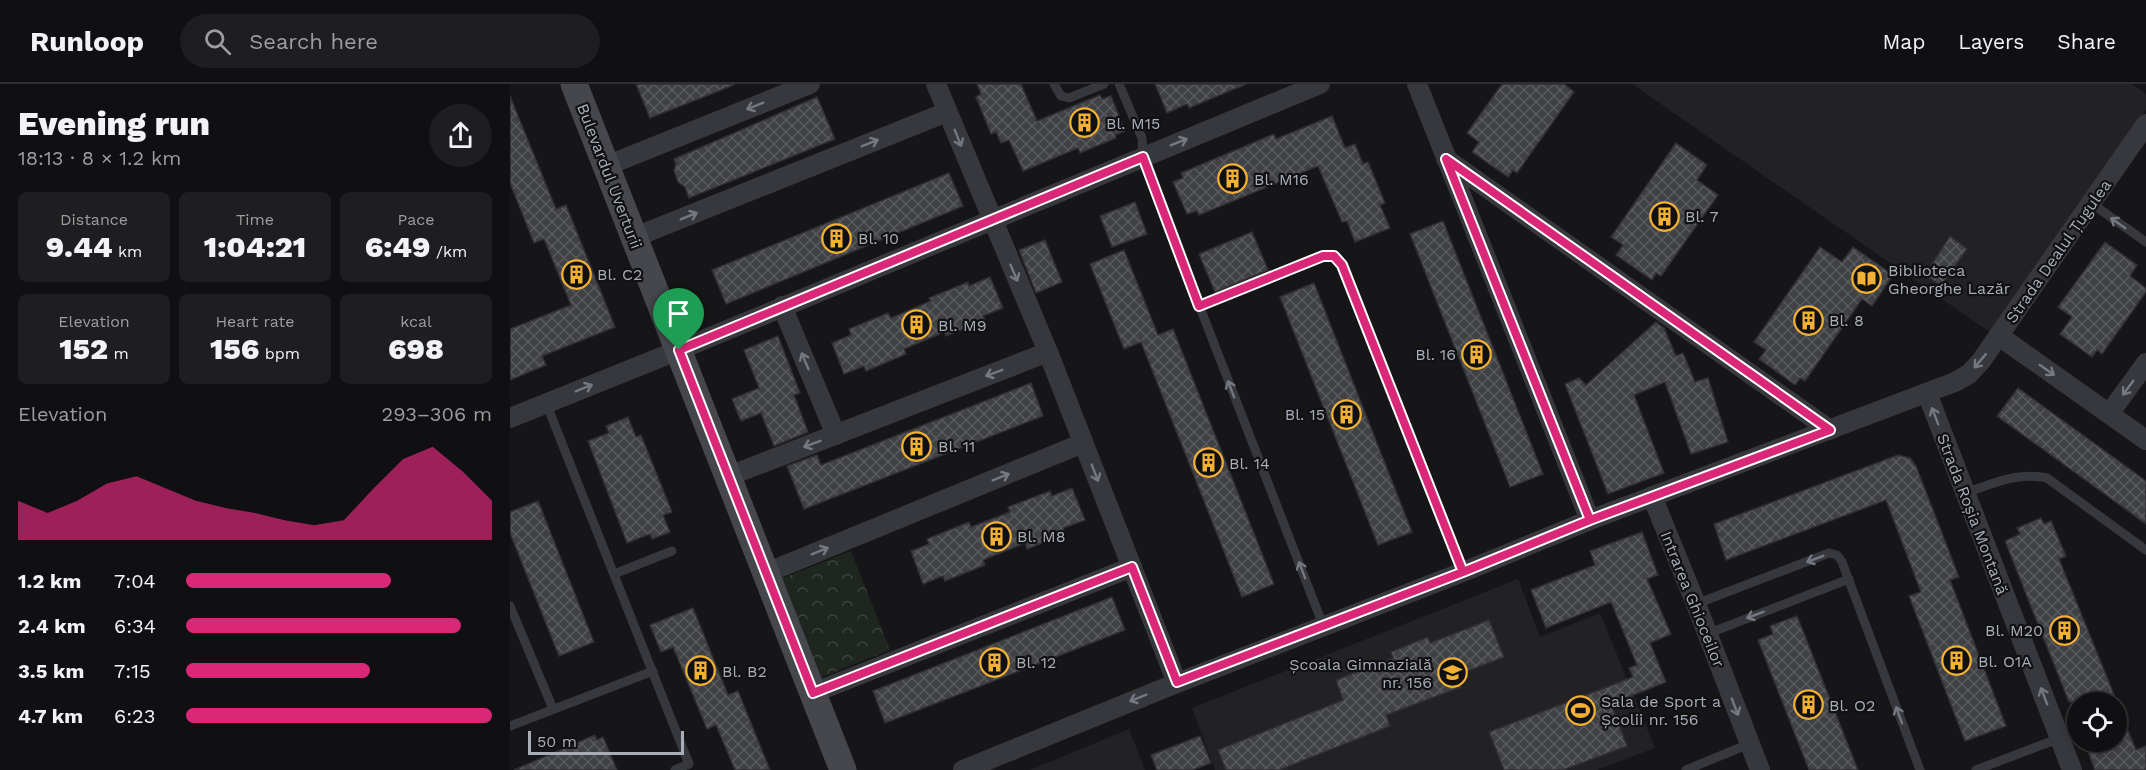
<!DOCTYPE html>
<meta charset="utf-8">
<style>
:root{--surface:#101012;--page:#1e1e20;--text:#f1f3f6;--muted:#9c9d9f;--line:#303032;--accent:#db2777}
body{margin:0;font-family:"Work Sans",sans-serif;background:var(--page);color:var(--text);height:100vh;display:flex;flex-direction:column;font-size:22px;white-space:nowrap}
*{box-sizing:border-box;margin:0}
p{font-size:20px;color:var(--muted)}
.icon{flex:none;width:33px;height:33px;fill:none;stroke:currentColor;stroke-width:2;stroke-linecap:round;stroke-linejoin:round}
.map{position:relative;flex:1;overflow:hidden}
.panel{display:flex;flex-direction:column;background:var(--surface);width:510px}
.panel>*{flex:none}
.buttons{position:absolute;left:1557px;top:608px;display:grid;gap:12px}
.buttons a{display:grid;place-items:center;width:60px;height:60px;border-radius:50%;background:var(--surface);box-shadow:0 3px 9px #0003,0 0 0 2px var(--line);font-size:30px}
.scale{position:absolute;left:18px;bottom:15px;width:156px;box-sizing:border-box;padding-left:6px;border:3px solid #a8adb8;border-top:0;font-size:16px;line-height:21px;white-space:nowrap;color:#a8adb8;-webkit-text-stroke:4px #111113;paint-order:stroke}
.pin{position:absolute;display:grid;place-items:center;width:51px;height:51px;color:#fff;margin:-62px -26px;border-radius:50% 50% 50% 0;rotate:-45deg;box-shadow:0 0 6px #0007}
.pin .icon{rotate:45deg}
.round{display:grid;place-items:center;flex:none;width:63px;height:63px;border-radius:32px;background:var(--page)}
.headline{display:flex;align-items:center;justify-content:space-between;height:102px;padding:0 18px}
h1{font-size:33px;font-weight:800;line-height:45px}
.figures{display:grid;grid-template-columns:repeat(3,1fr);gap:9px;height:102px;padding:6px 18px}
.figures div{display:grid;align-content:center;border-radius:9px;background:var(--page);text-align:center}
.figures b{font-size:30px;font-weight:800}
.figures small{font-size:16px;font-weight:400}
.figures p{font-size:16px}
.chart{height:168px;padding:12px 18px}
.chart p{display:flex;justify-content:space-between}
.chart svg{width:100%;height:108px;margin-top:6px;fill:var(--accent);opacity:.7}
ul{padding:0 18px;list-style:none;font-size:20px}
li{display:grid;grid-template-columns:96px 72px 1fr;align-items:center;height:45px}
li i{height:15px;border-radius:8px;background:var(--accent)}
header{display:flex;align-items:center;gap:36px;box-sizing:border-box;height:84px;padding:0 30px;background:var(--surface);border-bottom:2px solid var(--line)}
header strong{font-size:28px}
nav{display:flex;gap:33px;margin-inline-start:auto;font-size:21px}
.search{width:420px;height:54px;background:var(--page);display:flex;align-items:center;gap:15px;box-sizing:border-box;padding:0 21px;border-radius:33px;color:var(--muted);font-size:22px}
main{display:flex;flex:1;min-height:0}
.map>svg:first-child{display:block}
.built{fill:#222225}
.park{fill:url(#park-crowns)}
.building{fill:url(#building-cross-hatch);stroke:#303034;stroke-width:1.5}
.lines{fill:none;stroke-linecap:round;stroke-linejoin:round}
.service{stroke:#37383d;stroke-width:9}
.minor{stroke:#37383d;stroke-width:20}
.secondary{stroke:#45474d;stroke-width:27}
.oneway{stroke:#757881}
.route-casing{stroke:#fff;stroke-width:12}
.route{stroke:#db2777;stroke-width:8}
.labels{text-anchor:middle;stroke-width:4.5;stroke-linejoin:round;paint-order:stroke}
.poi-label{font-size:16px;fill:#a8adb8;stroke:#111113;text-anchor:start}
.street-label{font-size:16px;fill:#a8adb8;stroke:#111113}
</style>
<header>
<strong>Runloop</strong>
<div class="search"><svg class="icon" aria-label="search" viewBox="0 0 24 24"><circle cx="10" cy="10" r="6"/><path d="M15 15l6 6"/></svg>Search here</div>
<nav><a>Map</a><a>Layers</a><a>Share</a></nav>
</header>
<main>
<section class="panel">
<div class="headline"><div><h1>Evening run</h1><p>18:13 · 8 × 1.2 km</p></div><a class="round"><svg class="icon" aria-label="share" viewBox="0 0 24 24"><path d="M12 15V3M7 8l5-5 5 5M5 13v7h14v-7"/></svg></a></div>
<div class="figures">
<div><p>Distance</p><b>9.44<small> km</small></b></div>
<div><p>Time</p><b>1:04:21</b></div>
<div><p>Pace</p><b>6:49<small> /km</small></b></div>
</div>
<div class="figures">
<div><p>Elevation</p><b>152<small> m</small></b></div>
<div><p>Heart rate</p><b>156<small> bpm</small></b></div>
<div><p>kcal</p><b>698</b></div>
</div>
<div class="chart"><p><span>Elevation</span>293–306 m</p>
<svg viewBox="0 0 160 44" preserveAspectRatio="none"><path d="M0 44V28L10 33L20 28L30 21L40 18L50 23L60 28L70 31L80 33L90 36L100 38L110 36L120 23L130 11L140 6L150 16L160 28V44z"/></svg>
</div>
<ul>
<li><b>1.2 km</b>7:04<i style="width:67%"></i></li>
<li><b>2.4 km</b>6:34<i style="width:90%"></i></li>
<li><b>3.5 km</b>7:15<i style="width:60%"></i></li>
<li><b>4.7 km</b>6:23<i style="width:100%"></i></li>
</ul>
</section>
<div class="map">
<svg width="1636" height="686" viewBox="0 0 1636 686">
<defs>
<pattern id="park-crowns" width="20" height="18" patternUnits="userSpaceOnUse" patternTransform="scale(1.5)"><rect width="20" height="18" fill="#1e261f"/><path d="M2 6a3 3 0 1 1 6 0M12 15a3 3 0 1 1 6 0" fill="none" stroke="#3c433d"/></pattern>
<pattern id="building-cross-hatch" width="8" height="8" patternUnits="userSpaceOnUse" patternTransform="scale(1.5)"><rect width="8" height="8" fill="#404145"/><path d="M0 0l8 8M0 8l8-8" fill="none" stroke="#595a5e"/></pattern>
</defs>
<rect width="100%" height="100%" fill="#161618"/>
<g class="built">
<polygon points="1122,0 1622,0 1636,10 1636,26 1481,249"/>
<polygon points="1008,495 1030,553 1090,529 1145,664 1087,686 705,686 682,624"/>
<polygon points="619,645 635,686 520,686"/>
</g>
<polygon class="park" points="341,467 380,566 307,595 268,496"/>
<g class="building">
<polygon points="126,0 224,0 224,1 140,34"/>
<polygon points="467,0 511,0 527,37 590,11 592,15 601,12 615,47 605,51 606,54 570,69 568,64 513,87 499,56 491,59 486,48 481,50 466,13 471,10"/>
<polygon points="645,0 736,0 679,24 677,20 657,29"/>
<polygon points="992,0 1054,0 1064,8 1007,89 1003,86 998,93 962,68 969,58 957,49"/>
<polygon points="0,12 46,125 56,121 105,243 32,272 36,281 0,296 0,245 61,221 34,155 24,159 0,99"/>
<polygon points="307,13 325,55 179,114 175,103 168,98 164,87 166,80 164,75"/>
<polygon points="822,32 835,64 845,60 853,80 858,78 875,119 870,121 880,144 845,158 837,137 832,138 808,82 689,131 687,127 677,130 663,98 673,94 671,89 764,50 766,55"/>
<polygon points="1166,59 1197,81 1187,96 1208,111 1151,192 1146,189 1142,196 1106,171 1113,161 1101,153"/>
<polygon points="439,89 453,122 216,220 202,186"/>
<polygon points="625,118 637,150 602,163 590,132"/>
<polygon points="933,137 1033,390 1000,403 900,150"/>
<polygon points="742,148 758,186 705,208 689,170"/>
<polygon points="1440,152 1457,165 1431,202 1415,191"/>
<polygon points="535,156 552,198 526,209 509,166"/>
<polygon points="1595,158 1627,181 1620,192 1636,204 1636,208 1592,270 1587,266 1582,273 1550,250 1562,233 1548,223"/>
<polygon points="1310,163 1332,178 1343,163 1383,191 1362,222 1352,215 1295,297 1290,294 1285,301 1249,275 1256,266 1244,258"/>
<polygon points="614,166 648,251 663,245 764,500 732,513 631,258 614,265 580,180"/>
<polygon points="480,193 493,224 473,232 475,236 436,252 434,248 394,265 396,270 356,287 354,282 334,290 322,259 341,251 339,245 378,229 381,234 421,217 419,214 458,198 459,202"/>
<polygon points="804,199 902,448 868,461 770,213"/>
<polygon points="1146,238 1154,244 1166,272 1173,269 1185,298 1198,294 1218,358 1181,370 1155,298 1124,311 1154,389 1098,410 1055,300 1069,294 1076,301"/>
<polygon points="268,252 290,309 284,311 298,348 264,362 251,329 231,337 222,315 249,304 234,266"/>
<polygon points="521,299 533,332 294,425 277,382 307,371 311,381"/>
<polygon points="1508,304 1636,397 1636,440 1487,332"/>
<polygon points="118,333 126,353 131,351 162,428 153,431 160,448 142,455 140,450 117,459 78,357 99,349 96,342"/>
<polygon points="1388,371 1400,374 1406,382 1449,493 1440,496 1496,642 1455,657 1399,512 1411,508 1376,416 1216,476 1204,440"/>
<polygon points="562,404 575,436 553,444 555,450 517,465 515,459 473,476 475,481 435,497 433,492 413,500 401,467 419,460 417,455 459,438 461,443 500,428 498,423 540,407 542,412"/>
<polygon points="28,417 84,558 49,572 0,449 0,428"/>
<polygon points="1531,434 1534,440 1541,437 1556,472 1549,475 1607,618 1559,618 1495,457 1510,450 1507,444"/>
<polygon points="1132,448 1148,491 1137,495 1161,550 1140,559 1156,598 1101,620 1117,662 1053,686 994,686 979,648 1123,593 1119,584 1127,581 1101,518 1036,544 1021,506 1085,481 1080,467"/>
<polygon points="602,513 615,546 375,639 363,607"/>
<polygon points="183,524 218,611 228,607 260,686 225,686 206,641 197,645 163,563 151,568 140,541"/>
<polygon points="1287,532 1348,686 1299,686 1248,556 1263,550 1260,542"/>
<polygon points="979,536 994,573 947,591 951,603 876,631 880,642 769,686 716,686 708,666 833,616 826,596 883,574 881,568 918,553 920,559"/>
<polygon points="1606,618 1626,666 1636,662 1636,686 1585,686 1574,657 1606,657"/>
<polygon points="85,651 87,656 93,653 107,686 4,686"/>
<polygon points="690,652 701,679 682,686 647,686 641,671"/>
</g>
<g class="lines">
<g class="service">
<polyline points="544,0 551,12 559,14 594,0"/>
<polyline points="609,0 632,54 633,73 643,102 813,541"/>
<polyline points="1581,119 1636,158"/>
<polyline points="689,222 813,172 824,172 832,181 953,488"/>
<polyline points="36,319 179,680 165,686"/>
<path d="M1455,409C1485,399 1506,388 1537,394L1636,466"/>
<polyline points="104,490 162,467"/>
<polyline points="1186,520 1319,469 1327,471 1332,478 1410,686"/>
<polyline points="0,522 43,625"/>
<polyline points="1197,550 1339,495"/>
<polyline points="0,642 143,587"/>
<polyline points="1176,686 1239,660"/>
<polyline points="1466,686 1550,654"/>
</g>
<g class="minor">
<polyline points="426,0 538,268 667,599"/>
<polyline points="907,0 1080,436"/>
<polyline points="936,75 1320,346"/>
<polyline points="96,82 300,0"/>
<polyline points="125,153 437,28"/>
<polyline points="272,222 326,351"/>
<polyline points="1489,252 1636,356"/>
<polyline points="1417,309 1562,686"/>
<polyline points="1599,330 1636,279"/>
<polyline points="0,334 169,266 810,0"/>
<polyline points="219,392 538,268"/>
<polyline points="1142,412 1186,520 1250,686"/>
<polyline points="256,489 573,359"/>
<polyline points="303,609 622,483"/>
<polyline points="453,686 667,599 953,488 1080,436 1445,298 1459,290 1471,277 1636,40"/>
</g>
<polyline class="secondary" points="64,0 333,686"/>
</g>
<defs><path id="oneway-shaft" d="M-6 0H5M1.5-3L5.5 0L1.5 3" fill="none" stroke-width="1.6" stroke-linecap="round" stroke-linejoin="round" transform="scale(1.5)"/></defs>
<g class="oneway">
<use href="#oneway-shaft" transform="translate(245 22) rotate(158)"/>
<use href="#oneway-shaft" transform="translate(448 54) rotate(68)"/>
<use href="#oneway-shaft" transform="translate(669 58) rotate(-22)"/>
<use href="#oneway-shaft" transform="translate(360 59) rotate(-22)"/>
<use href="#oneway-shaft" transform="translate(179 132) rotate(-22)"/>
<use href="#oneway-shaft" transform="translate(1608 139) rotate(-145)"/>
<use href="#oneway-shaft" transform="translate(504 189) rotate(67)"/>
<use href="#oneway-shaft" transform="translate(295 277) rotate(-113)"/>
<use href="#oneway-shaft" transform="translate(1470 277) rotate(130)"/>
<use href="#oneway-shaft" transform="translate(1537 286) rotate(35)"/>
<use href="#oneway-shaft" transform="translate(484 289) rotate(159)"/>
<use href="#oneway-shaft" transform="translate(74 304) rotate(-22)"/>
<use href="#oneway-shaft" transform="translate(1618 304) rotate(126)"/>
<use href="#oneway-shaft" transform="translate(721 305) rotate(-111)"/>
<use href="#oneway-shaft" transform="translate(1425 332) rotate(-111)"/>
<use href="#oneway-shaft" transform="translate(302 360) rotate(159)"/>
<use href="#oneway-shaft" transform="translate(585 389) rotate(69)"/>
<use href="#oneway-shaft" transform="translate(491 393) rotate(-22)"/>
<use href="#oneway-shaft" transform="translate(310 467) rotate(-22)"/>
<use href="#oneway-shaft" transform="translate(1305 475) rotate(159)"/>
<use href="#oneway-shaft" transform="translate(792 486) rotate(-111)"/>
<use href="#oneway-shaft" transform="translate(1245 531) rotate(159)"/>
<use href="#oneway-shaft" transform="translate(1534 612) rotate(-111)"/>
<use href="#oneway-shaft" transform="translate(628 614) rotate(158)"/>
<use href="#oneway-shaft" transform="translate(1225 623) rotate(69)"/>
<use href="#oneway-shaft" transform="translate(1389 631) rotate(-110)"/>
</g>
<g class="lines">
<defs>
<polyline id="route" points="169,266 303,609 622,483 667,598 953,488 1080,436 1320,346 936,75 1080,436 953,488 832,181 824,172 813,172 689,222 633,73 169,266"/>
</defs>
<use href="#route" class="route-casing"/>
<use href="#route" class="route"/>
</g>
<defs>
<symbol id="building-ring" viewBox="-11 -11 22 22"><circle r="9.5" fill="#111113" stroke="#f2b134" stroke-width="1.5"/><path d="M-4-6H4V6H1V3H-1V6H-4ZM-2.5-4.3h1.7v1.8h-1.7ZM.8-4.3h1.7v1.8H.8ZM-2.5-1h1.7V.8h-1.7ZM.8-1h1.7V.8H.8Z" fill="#f2b134"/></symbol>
<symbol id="library-ring" viewBox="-11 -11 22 22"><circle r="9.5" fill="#111113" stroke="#f2b134" stroke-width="1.5"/><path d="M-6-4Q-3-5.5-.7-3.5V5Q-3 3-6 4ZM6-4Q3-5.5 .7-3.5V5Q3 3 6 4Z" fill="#f2b134"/></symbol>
<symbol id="school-ring" viewBox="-11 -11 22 22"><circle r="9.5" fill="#111113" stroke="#f2b134" stroke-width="1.5"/><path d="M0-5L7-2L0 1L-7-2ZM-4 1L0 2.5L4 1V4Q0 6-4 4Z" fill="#f2b134"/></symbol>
<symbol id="stadium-ring" viewBox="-11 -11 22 22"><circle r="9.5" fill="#111113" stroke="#f2b134" stroke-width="1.5"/><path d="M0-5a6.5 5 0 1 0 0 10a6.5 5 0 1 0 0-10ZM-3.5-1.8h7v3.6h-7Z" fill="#f2b134"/></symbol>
</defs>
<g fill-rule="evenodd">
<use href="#building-ring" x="558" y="22" width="33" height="33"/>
<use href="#building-ring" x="706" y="78" width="33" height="33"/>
<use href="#building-ring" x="1138" y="116" width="33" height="33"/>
<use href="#building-ring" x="310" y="138" width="33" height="33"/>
<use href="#building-ring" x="50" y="174" width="33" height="33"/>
<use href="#library-ring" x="1340" y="178" width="33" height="33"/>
<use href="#building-ring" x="1282" y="220" width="33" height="33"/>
<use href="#building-ring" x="390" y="224" width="33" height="33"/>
<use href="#building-ring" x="950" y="254" width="33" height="33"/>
<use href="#building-ring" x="820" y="314" width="33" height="33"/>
<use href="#building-ring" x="390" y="346" width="33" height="33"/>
<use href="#building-ring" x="682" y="362" width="33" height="33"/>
<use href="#building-ring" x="470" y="436" width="33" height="33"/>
<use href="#building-ring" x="1538" y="530" width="33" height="33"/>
<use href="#building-ring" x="1430" y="560" width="33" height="33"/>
<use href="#building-ring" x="468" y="562" width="33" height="33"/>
<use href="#building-ring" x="174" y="570" width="33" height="33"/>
<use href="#school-ring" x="926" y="572" width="33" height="33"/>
<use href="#building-ring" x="1282" y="604" width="33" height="33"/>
<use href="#stadium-ring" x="1054" y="610" width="33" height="33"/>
</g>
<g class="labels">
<g class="poi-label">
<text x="596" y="45">Bl. M15</text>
<text x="744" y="101">Bl. M16</text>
<text x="1175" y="138">Bl. 7</text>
<text x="348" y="160">Bl. 10</text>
<text x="1378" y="192">Biblioteca<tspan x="1378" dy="18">Gheorghe Lazăr</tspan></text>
<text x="87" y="196">Bl. C2</text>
<text x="1319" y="242">Bl. 8</text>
<text x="428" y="247">Bl. M9</text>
<text x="946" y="276" text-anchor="end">Bl. 16</text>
<text x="815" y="336" text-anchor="end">Bl. 15</text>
<text x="428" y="368">Bl. 11</text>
<text x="719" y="385">Bl. 14</text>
<text x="507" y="458">Bl. M8</text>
<text x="1533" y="552" text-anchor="end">Bl. M20</text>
<text x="1468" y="583">Bl. O1A</text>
<text x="506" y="584">Bl. 12</text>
<text x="922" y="586" text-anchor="end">Școala Gimnazială<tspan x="922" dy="18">nr. 156</tspan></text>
<text x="212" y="593">Bl. B2</text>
<text x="1091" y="623">Sala de Sport a<tspan x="1091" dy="18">Școlii nr. 156</tspan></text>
<text x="1319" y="627">Bl. O2</text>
</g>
<g class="street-label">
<text transform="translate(100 92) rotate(69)" y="6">Bulevardul Uverturii</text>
<text transform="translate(1548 167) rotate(-55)" y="6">Strada Dealul Țugulea</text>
<text transform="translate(1463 430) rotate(69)" y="6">Strada Roșia Montană</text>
<text transform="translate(1183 515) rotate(68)" y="6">Intrarea Ghioceilor</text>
</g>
</g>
</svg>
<div class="buttons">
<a><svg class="icon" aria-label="locate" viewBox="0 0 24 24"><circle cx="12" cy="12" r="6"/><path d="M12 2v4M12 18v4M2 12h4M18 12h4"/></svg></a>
</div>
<div class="scale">50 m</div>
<div class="pin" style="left:169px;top:266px;background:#1e9e55"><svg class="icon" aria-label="arrive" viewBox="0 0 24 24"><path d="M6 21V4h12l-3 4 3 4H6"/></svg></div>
</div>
</main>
